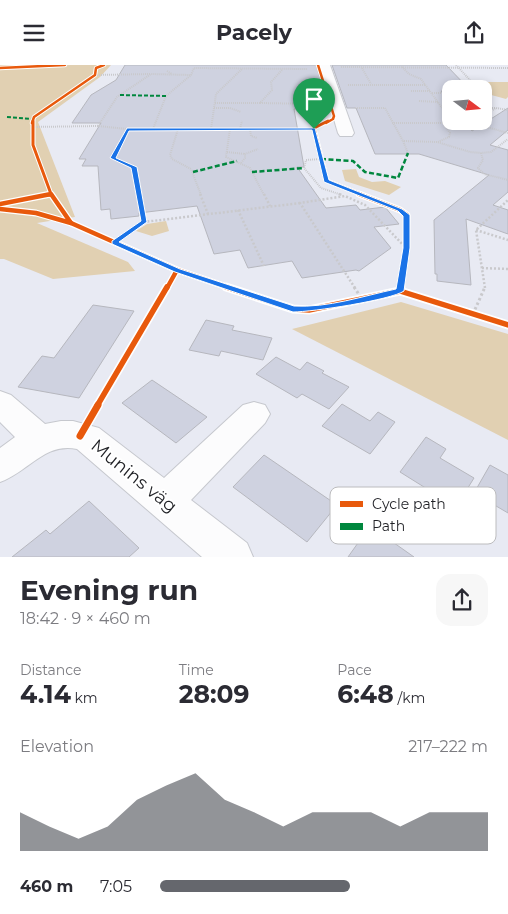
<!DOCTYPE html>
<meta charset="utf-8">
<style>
:root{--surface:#fff;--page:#f7f7f7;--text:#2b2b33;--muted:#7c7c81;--accent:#65676d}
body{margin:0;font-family:Montserrat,sans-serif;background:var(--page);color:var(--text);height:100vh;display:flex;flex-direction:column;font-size:19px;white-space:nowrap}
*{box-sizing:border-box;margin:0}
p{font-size:16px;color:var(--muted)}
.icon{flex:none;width:28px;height:28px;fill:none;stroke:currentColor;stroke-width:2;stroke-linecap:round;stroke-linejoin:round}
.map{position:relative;height:492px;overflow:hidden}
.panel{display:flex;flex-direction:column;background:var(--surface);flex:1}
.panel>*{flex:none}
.needle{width:32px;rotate:106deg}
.tools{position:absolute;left:442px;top:15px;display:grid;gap:10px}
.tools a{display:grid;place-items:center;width:50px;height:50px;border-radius:10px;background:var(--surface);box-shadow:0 2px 8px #0003;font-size:25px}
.pin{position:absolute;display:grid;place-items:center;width:42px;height:42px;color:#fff;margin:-51px -21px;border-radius:50% 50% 50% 0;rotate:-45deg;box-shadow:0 0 5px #0007}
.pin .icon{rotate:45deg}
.round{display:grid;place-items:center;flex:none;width:52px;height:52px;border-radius:15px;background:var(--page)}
.summary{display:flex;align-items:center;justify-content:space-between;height:85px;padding:0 20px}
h1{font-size:28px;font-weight:700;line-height:38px}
.metrics{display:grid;grid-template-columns:repeat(3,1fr);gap:8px;height:85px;padding:5px 20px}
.metrics div{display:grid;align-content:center}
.metrics b{font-size:25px;font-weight:700}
.metrics small{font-size:14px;font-weight:400}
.metrics p{font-size:14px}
.chart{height:140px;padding:10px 20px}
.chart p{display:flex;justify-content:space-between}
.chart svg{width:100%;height:90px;margin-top:5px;fill:var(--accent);opacity:.7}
ul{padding:0 20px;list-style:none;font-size:16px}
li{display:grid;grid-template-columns:80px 60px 1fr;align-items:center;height:38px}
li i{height:12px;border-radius:6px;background:var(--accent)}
header{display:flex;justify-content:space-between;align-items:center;height:65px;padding:0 20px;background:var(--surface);font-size:22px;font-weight:700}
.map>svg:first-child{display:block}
.green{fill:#e1d0b2}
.building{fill:#cfd2e0;stroke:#b6b7be}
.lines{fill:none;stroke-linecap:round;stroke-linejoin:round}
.street-casing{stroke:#c6c8ce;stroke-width:2}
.path-far2{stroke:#c9c9cc;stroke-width:2;stroke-dasharray:1 1;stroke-linecap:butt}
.path-far1{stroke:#c9c9cc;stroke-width:2.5;stroke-dasharray:2 2;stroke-linecap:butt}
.path{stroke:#c9c9cc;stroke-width:3;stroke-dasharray:2.5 2.5;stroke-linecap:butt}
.street{fill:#fcfcfd;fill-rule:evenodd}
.quiet-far1{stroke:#00873e;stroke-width:2;stroke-dasharray:4 2;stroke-linecap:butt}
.quiet{stroke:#00873e;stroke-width:2.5;stroke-dasharray:5 2.5;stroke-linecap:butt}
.cycleway-far4-casing{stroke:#fff;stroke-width:4.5}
.cycleway-far3-casing{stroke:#fff;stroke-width:5}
.cycleway-far2-casing{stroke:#fff;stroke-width:7}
.cycleway-far1-casing{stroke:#fff;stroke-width:9}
.cycleway-casing{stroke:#fff;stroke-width:10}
.cycleway-far4{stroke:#e8590c;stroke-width:2.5}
.cycleway-far3{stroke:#e8590c;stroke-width:3}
.cycleway-far2{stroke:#e8590c;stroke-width:4.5}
.cycleway-far1{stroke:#e8590c;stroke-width:5.5}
.cycleway{stroke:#e8590c;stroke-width:7}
.route{fill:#1a73e8;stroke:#fff;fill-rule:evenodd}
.labels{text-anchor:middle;stroke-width:4;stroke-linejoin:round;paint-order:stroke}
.near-street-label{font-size:18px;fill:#1f2025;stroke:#fff}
.key{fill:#fff;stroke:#bcbcbe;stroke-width:1}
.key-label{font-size:14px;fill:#1f2025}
</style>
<header><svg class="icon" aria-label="menu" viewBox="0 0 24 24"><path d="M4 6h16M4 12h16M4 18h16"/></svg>Pacely<svg class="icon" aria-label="share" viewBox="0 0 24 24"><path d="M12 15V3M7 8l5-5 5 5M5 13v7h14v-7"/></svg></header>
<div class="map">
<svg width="508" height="492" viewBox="0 0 508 492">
<rect width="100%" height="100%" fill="#e8eaf3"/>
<g class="green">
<polygon points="0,0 111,0 100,12 38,57 75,152 37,158 128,197 135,206 53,214 4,194 0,194"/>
<polygon points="466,17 508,17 508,32 506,34 484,28 484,24 473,24"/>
<polygon points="356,104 359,112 372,117 385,116 401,122 389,130 345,116 342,105"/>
<polygon points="166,156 169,166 152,171 136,166 147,159"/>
<polygon points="401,237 508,269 508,375 292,264"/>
</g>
<g class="building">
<polygon points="125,0 316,0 329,43 294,44 304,102 297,102 326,143 356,140 360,145 385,142 399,159 374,162 391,183 359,206 356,205 302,213 292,196 248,203 240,185 214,189 197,141 139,148 139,151 111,154 110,144 101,145 98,101 82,101 86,94 79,94 101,58 72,58 91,30 116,15"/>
<polygon points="332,0 446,0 469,24 445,24 446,26 441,26 451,39 451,56 465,56 472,66 508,43 508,65 490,80 508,85 508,127 493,140 508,145 508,169 466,154 471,220 437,216 437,209 435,209 434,155 489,110 419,89 375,89 356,43 347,43"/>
<polygon points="93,240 134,246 79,333 18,322 42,291 54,293"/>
<polygon points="206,255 234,261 232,265 272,273 263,295 221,286 219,291 189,285"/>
<polygon points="276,292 300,305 307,297 324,306 322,308 349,322 329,344 302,329 297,333 256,309"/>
<polygon points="152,315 207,352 176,378 122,338"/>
<polygon points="342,339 370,356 378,347 395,357 370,389 322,361"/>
<polygon points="426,372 446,384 440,393 474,413 456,442 400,407"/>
<polygon points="264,390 337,440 307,477 233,422"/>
<polygon points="490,400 508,410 508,448 474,428"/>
<polygon points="89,436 139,483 129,492 12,492 46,465 50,469"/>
<polygon points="370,461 414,492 348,492"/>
</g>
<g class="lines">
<defs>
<g id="street">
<polygon points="318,0 330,0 354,68 352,71 340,71 338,68"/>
<path d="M0,326L11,330L45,359L61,356H73L99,363L164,413L243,340L254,337L265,340L270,349L265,358L191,435L247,478L253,492H202L77,384C45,377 28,407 0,417V383L15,372L0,357Z"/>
</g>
</defs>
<use href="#street" class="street-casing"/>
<g class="path-far2">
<polyline points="456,0 470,15"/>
<polyline points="341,2 508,3"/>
<polyline points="402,2 409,9 421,14 442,43"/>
<polyline points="362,3 371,19"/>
<polyline points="167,6 172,9"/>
<polyline points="95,10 151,9"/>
<polyline points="348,20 425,20"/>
<polyline points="411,26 430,26"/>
<polyline points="432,28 451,28"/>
<polyline points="419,36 438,37"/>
<polyline points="215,38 260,38 272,25 271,17 282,5"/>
<polyline points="260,38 318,39"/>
<polyline points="214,43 230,43"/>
<polyline points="230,43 241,47"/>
<polyline points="355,43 385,43 403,76"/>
<polyline points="451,43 442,43 451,55"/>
<polyline points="484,43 496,43"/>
<polyline points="484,50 496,43 508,45"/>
<polyline points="392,58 443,58"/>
<polyline points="98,61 117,32 151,9 191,10"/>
<polyline points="31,62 98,61 127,64"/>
<polyline points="153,64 166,31 191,10 194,3 307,4"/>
<polyline points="178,64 170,90 172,94 191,104 201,130"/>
<polyline points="211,64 216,29 242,4"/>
<polyline points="230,64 226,92 250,103 264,130"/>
<polyline points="240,64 242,56"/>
<polyline points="250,64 251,71 257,73"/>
<polyline points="438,77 449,72 450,68 443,58 472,58 508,68"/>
<polyline points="227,87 245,89"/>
<polyline points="408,88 403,76 437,77 470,87 481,88 491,87 508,74"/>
<polyline points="481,88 483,95 478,103 484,109 508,115"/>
<polyline points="321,94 306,95 304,103 321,123 342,130"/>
<polyline points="241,98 245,93 245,89 258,84"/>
<polyline points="139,130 134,102 113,93 127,64 314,64"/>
</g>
<g class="path-far1">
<polyline points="139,129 144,157"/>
<polyline points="200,129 208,149"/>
<polyline points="264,129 270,141"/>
<polyline points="339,129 342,130"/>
<polyline points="238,145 264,201"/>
<polyline points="476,165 508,175"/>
<polyline points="114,178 144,157 300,138"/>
<polyline points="482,203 508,204"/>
<polyline points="355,223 300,138 345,131 365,140 406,183"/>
<polyline points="485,223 476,165 508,135"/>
</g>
<g class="path">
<polyline points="354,222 362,234"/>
<polyline points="473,249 485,222"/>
</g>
<use href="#street" class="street"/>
<g class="quiet-far1">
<polyline points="120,30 166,31"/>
<polyline points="7,52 33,54"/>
</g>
<g class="quiet">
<polyline points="321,94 353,96 365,107 398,113 408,88"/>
<polyline points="193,107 237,96"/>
<polyline points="252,107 304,103"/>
</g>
<defs>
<g id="cycleway-far4">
<polyline points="318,0 334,51 333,54 326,58"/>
<polyline points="0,3 65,0"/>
<polyline points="32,58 34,52 95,10 96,3 104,0"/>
</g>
<g id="cycleway-far3">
<polyline points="33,56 33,80 51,129"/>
<polyline points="328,56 314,63 327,116 363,130"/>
<polyline points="45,130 52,130"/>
</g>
<g id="cycleway-far2">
<polyline points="359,129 400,145 407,150 406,183 400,223"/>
<polyline points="0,139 51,129 71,158 177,205 230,223"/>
<polyline points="0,144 36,148 71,158"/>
<polyline points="167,223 177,205"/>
</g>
<g id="cycleway-far1">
<polyline points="226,222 293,244 309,245 400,226 508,260"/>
<polyline points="400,226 401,222"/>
<polyline points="97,341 167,222"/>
</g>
<polyline id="cycleway" points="80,371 98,340"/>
</defs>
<use href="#cycleway-far4" class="cycleway-far4-casing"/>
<use href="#cycleway-far3" class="cycleway-far3-casing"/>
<use href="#cycleway-far2" class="cycleway-far2-casing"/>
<use href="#cycleway-far1" class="cycleway-far1-casing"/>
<use href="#cycleway" class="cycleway-casing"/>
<use href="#cycleway-far4" class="cycleway-far4"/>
<use href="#cycleway-far3" class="cycleway-far3"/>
<use href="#cycleway-far2" class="cycleway-far2"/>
<use href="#cycleway-far1" class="cycleway-far1"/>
<use href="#cycleway" class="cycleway"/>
</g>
<path class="route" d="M127,63H315L329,115L402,144L410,150V183L404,226C391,235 312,247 293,247L175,207L112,179V176L141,156L131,103L110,93ZM312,65L324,117L398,146L403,151V183L396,224C363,231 328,243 294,241L180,204L119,177L147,157L137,102L116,93L129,66Z"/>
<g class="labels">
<g class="near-street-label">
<text transform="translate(134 411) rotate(39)" y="6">Munins väg</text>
</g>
</g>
<rect x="330" y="422" width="166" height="57" rx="8" class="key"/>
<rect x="340" y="436" width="23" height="6" fill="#e8590c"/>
<rect x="340" y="458" width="23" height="7" fill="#00873e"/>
<g class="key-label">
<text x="372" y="444">Cycle path</text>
<text x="372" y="466">Path</text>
</g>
</svg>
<div class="tools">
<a><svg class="needle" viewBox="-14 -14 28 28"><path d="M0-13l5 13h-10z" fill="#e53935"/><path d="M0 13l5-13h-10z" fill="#7c7c81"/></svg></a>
</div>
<div class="pin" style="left:314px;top:64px;background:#1e9e55"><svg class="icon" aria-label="arrive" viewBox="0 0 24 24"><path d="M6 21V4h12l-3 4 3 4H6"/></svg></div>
</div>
<section class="panel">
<div class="summary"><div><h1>Evening run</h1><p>18:42 · 9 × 460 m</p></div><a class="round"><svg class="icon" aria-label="share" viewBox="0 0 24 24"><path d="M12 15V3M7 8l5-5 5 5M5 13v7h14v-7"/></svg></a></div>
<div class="metrics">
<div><p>Distance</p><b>4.14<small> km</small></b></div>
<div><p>Time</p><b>28:09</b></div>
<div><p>Pace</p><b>6:48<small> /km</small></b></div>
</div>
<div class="chart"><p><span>Elevation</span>217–222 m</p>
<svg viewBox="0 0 160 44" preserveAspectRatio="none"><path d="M0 44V25L10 32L20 38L30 32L40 19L50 12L60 6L70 19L80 25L90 32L100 25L110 25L120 25L130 32L140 25L150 25L160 25V44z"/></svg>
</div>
<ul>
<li><b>460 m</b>7:05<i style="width:58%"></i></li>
</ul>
</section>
